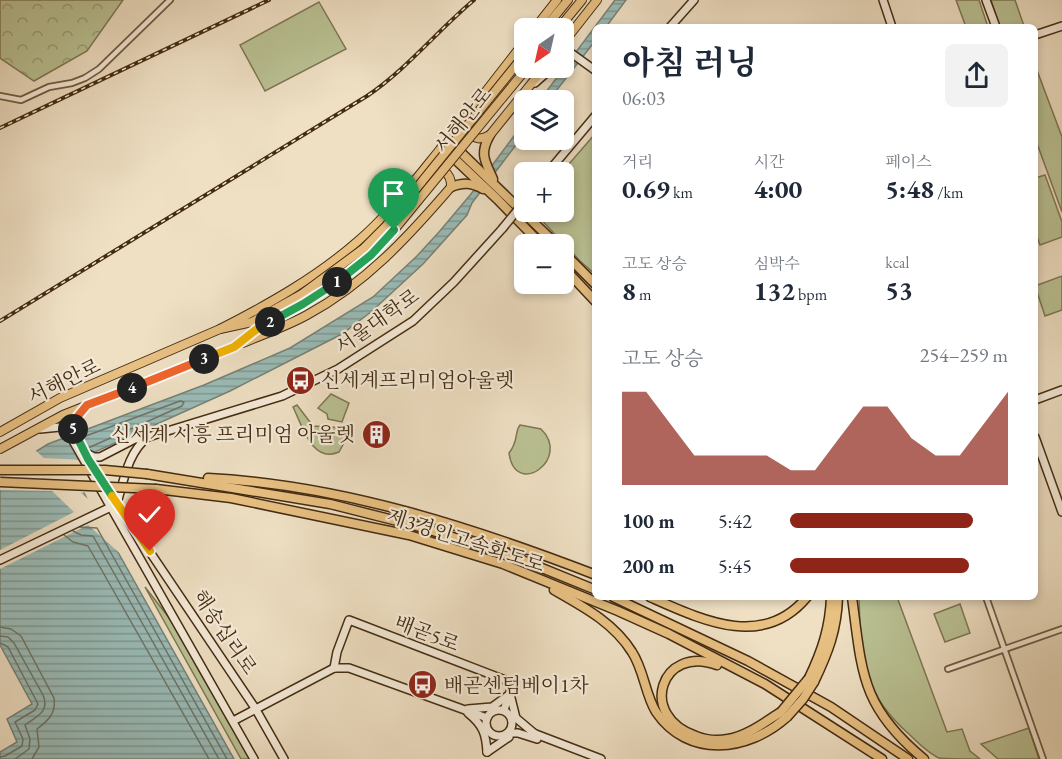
<!DOCTYPE html>
<html lang="ko">
<meta charset="utf-8">
<style>
:root{--surface:#fff;--page:#f2f2f3;--text:#1f2937;--muted:#747a83;--accent:#8f2418}
body{margin:0;font-family:"EB Garamond","Noto Serif KR",serif;background:var(--page);color:var(--text);height:100vh;display:flex;flex-direction:column;font-size:22px;white-space:nowrap}
*{box-sizing:border-box;margin:0}
p{font-size:20px;color:var(--muted)}
.icon{flex:none;width:33px;height:33px;fill:none;stroke:currentColor;stroke-width:2;stroke-linecap:round;stroke-linejoin:round}
.map{position:relative;flex:1;overflow:hidden}
.side{position:absolute;left:592px;top:24px;width:446px;height:576px;display:flex;flex-direction:column;background:var(--surface);border-radius:9px;box-shadow:0 3px 9px #0003}
.side>*{flex:none}
.needle{width:39px;rotate:214deg}
.buttons{position:absolute;left:514px;top:18px;display:grid;gap:12px}
.buttons a{display:grid;place-items:center;width:60px;height:60px;border-radius:9px;background:var(--surface);box-shadow:0 3px 9px #0003;font-size:30px}
.pin{position:absolute;display:grid;place-items:center;width:51px;height:51px;color:#fff;margin:-62px -26px;border-radius:50% 50% 50% 0;rotate:-45deg;box-shadow:0 0 6px #0007}
.pin .icon{rotate:45deg}
.km{position:absolute;width:30px;height:30px;margin:-15px;border-radius:50%;background:#222;color:#fff;font-size:16px;line-height:30px;text-align:center}
.round{display:grid;place-items:center;flex:none;width:63px;height:63px;border-radius:9px;background:var(--page)}
.overview{display:flex;align-items:center;justify-content:space-between;height:102px;padding:0 30px}
h1{font-size:33px;font-weight:700;line-height:45px}
.metrics{display:grid;grid-template-columns:repeat(3,1fr);gap:9px;height:102px;padding:6px 30px}
.metrics div{display:grid;align-content:center}
.metrics b{font-size:26px;font-weight:700}
.metrics small{font-size:16px;font-weight:400}
.metrics p{font-size:16px}
.chart{height:168px;padding:12px 30px}
.chart p{display:flex;justify-content:space-between}
.chart svg{width:100%;height:108px;margin-top:6px;fill:var(--accent);opacity:.7}
ul{padding:0 30px;list-style:none;font-size:20px}
li{display:grid;grid-template-columns:96px 72px 1fr;align-items:center;height:45px}
li i{height:15px;border-radius:8px;background:var(--accent)}
.map>svg:first-child{display:block}
.forest{fill:url(#forest-crowns);stroke:#7f7754;stroke-width:1.5}
.park{fill:#bac294;stroke:#7f7754;stroke-width:1.5}
.water{fill:url(#water-rules);stroke:#788276;stroke-width:1.5}
.pier{fill:#efe0c4}
.lines{fill:none;stroke-linecap:round;stroke-linejoin:round}
.shore{stroke:#6f7466;stroke-width:1.5}
.street-casing{stroke:#6f593f;stroke-width:8}
.secondary-casing{stroke:#442c13;stroke-width:10}
.primary-casing{stroke:#442c13;stroke-width:10}
.highway-casing{stroke:#442c13;stroke-width:11}
.street{stroke:#f5ebd9;stroke-width:4.5}
.secondary{stroke:#f5ebd9;stroke-width:7}
.primary{stroke:#e8c082;stroke-width:8}
.highway{stroke:#e8c082;stroke-width:8}
.rail-casing{stroke:#442c13;stroke-width:4}
.rail{stroke:#f5ebd9;stroke-width:1.5;stroke-dasharray:4.5;stroke-linecap:butt}
.secondary-bridge-casing{stroke:#442c13;stroke-width:10;stroke-linecap:butt}
.primary-bridge-casing{stroke:#442c13;stroke-width:10;stroke-linecap:butt}
.highway-bridge-casing{stroke:#442c13;stroke-width:11;stroke-linecap:butt}
.secondary-bridge{stroke:#f5ebd9;stroke-width:7}
.primary-bridge{stroke:#e8c082;stroke-width:8}
.highway-bridge{stroke:#e8c082;stroke-width:8}
.split-1-casing{stroke:#fff;stroke-width:12}
.split-2-casing{stroke:#fff;stroke-width:12}
.split-3-casing{stroke:#fff;stroke-width:12}
.split-4-casing{stroke:#fff;stroke-width:12}
.split-5-casing{stroke:#fff;stroke-width:12}
.split-6-casing{stroke:#fff;stroke-width:12}
.split-7-casing{stroke:#fff;stroke-width:12}
.split-1{stroke:#22a559;stroke-width:8}
.split-2{stroke:#22a559;stroke-width:8}
.split-3{stroke:#f5b400;stroke-width:8}
.split-4{stroke:#f0652b;stroke-width:8}
.split-5{stroke:#f0652b;stroke-width:8}
.split-6{stroke:#22a559;stroke-width:8}
.split-7{stroke:#f5b400;stroke-width:8}
.labels{text-anchor:middle;stroke-width:4.5;stroke-linejoin:round;paint-order:stroke}
.street-label{font-size:20px;fill:#442c13;stroke:#f5ebd9}
.poi-label{font-size:20px;fill:#442c13;stroke:#f5ebd9;text-anchor:start}
</style>
<div class="map">
<svg width="1062" height="759" viewBox="0 0 1062 759">
<defs>
<pattern id="forest-crowns" width="20" height="18" patternUnits="userSpaceOnUse" patternTransform="scale(1.5)"><rect width="20" height="18" fill="#bac294"/><path d="M2 6a3 3 0 1 1 6 0M12 15a3 3 0 1 1 6 0" fill="none" stroke="#999e78"/></pattern>
<pattern id="water-rules" width="6" height="5" patternUnits="userSpaceOnUse" patternTransform="scale(1.5)"><rect width="6" height="5" fill="#9abcb8"/><path d="M0 2.5h6" fill="none" stroke="#7f9994"/></pattern>
</defs>
<rect width="100%" height="100%" fill="#efe0c4"/>
<filter id="stains"><feTurbulence type="fractalNoise" baseFrequency=".00333" numOctaves="4"/><feColorMatrix values="0 0 0 0 .2 0 0 0 0 .09 0 0 0 0 .02 0 0 0 .5 -.17"/></filter>
<radialGradient id="worn" r=".72"><stop offset=".6" stop-color="#630" stop-opacity="0"/><stop offset="1" stop-color="#630" stop-opacity=".3"/></radialGradient>
<polygon class="forest" points="0,0 123,0 87,51 34,81 0,58"/>
<g class="park">
<polygon points="956,0 979,0 988,27 966,27"/>
<polygon points="991,0 1015,0 1024,26 1000,27"/>
<polygon points="319,2 346,49 265,91 240,45"/>
<polygon points="1035,65 1062,137 1062,212 1035,138"/>
<polygon points="595,134 595,274 580,261 534,212 564,212 564,172 562,172"/>
<polygon points="1045,175 1062,222 1062,237 1040,245 1035,231 1035,178"/>
<polygon points="1062,276 1062,310 1045,316 1035,286"/>
<polygon points="331,394 349,403 342,422 328,419 327,414 318,408"/>
<path d="M297,405L313,426L345,428V441L339,452C312,464 302,425 293,407Z"/>
<path d="M520,425L541,429C572,459 515,499 509,453C519,441 514,433 520,425Z"/>
<polygon points="145,587 170,619 250,759 241,759"/>
<path d="M859,597H897L947,732L962,729L970,751L980,759C970,759 947,759 939,758C928,753 918,743 910,735C861,693 861,657 859,597Z"/>
<polygon points="960,604 970,633 945,642 934,614"/>
<polygon points="1029,728 1039,759 998,759 981,744"/>
</g>
<g class="water">
<polygon points="615,0 626,0 606,27 596,27 595,41 549,100 540,100"/>
<path d="M525,121V133L472,203L467,215L423,264L372,311L342,334L230,391L68,464C72,472 88,498 89,504L82,512V520L101,522L234,759H0V752L17,742L7,719L32,704L0,645V474L48,444L204,385L290,348L373,297L417,256L439,232L471,194Z"/>
</g>
<polygon class="pier" points="34,449 44,458 85,460 72,465 86,492 81,493 92,502 91,510 84,514 85,519 101,518 124,557 88,525 0,569 0,550 74,512 52,491 0,490 0,471"/>
<g class="lines">
<g class="shore">
<polyline points="83,437 180,401 184,402 182,406 88,448"/>
<polyline points="80,527 97,528 227,759"/>
<polyline points="73,531 81,535 93,536 219,759"/>
<polyline points="64,535 73,542 88,546 209,759"/>
<path d="M0,627L11,629L21,636L54,698C56,713 49,720 37,729L39,747L32,759"/>
<path d="M0,636L8,637L14,643L43,695C50,712 37,716 25,725L30,739L29,749L15,759"/>
<polyline points="0,643 8,647 38,704 35,710 15,722 23,739 22,746 5,756 0,757"/>
</g>
<defs>
<g id="street">
<polyline points="0,96 21,100 49,87 72,83 85,78 99,69 170,0"/>
<polyline points="986,597 1043,759"/>
<polyline points="948,669 1062,629"/>
</g>
<g id="secondary">
<polyline points="883,0 892,27"/>
<polyline points="986,0 996,27"/>
<polyline points="670,27 694,0"/>
<polyline points="1035,35 1062,26"/>
<polyline points="564,52 571,53 596,71"/>
<polyline points="535,83 552,68"/>
<polyline points="548,172 596,115"/>
<polyline points="1035,400 1062,390"/>
<polyline points="86,407 73,422 73,428 88,460 255,708 284,759"/>
<polyline points="40,429 60,427 68,432 254,759"/>
<polyline points="1035,437 1062,512"/>
<polyline points="85,452 94,457 100,457 135,439 146,438"/>
<path d="M117,503C124,480 128,452 148,437L282,396L338,369L413,321L454,282L502,229"/>
<polyline points="0,560 115,505"/>
<polyline points="334,668 337,652 349,620 513,683 504,710"/>
<polyline points="468,709 492,707 510,694 516,718 535,734"/>
<circle cx="499" cy="723" r="13"/>
<path d="M468,713C483,725 486,734 487,752"/>
<polyline points="233,721 334,668 349,668 487,718"/>
<polyline points="508,733 518,733 537,739"/>
<polyline points="533,733 601,759"/>
<polyline points="487,752 509,737"/>
</g>
<g id="primary">
<polyline points="535,28 557,0"/>
<polyline points="545,28 568,0"/>
<polyline points="559,28 582,0"/>
<polyline points="564,42 597,0"/>
<path d="M468,132C476,140 480,140 490,135L544,68"/>
<path d="M220,329C269,304 317,277 358,241C385,218 407,190 429,163C462,123 493,82 525,41"/>
<path d="M243,343C264,334 287,326 307,315C366,283 408,237 451,187C452,174 441,165 428,167"/>
<polyline points="0,432 60,398 220,329 252,322 302,294"/>
<polyline points="0,449 63,415 234,347 257,329 303,304"/>
</g>
<g id="highway">
<path d="M490,135C479,154 485,161 493,179"/>
<polyline points="448,140 556,244"/>
<polyline points="442,147 497,199 541,244"/>
<path d="M451,187C464,182 472,183 483,189"/>
<polyline points="564,253 596,285"/>
<polyline points="564,268 596,302"/>
<polyline points="147,474 330,504 413,525 505,553 596,590"/>
<path d="M208,478C342,485 471,527 596,575"/>
<polyline points="156,489 231,498 409,535 503,564 618,611 669,634 765,684 882,759"/>
<path d="M554,590C584,607 614,623 632,652C644,670 645,694 656,712C688,759 748,752 787,717"/>
<polyline points="613,597 748,661 831,707 908,759"/>
<path d="M650,597C702,620 763,650 807,597"/>
<path d="M852,597C862,673 861,707 924,759"/>
<path d="M717,665C661,644 637,716 696,736C706,740 717,741 728,739C747,736 765,722 781,712"/>
<path d="M809,678C822,651 830,627 831,597"/>
<path d="M814,682C828,653 837,630 838,597"/>
</g>
</defs>
<use href="#street" class="street-casing"/>
<use href="#secondary" class="secondary-casing"/>
<use href="#primary" class="primary-casing"/>
<use href="#highway" class="highway-casing"/>
<use href="#street" class="street"/>
<use href="#secondary" class="secondary"/>
<use href="#primary" class="primary"/>
<use href="#highway" class="highway"/>
<defs>
<g id="rail">
<polyline points="0,128 269,0"/>
<path d="M0,321L367,96C407,69 437,31 474,0"/>
</g>
</defs>
<use href="#rail" class="rail-casing"/>
<use href="#rail" class="rail"/>
<defs>
<polyline id="secondary-bridge" points="502,229 525,201"/>
<g id="primary-bridge">
<polyline points="302,294 363,249 386,226 525,54"/>
<path d="M303,304C338,281 365,262 394,230L527,68"/>
</g>
<g id="highway-bridge">
<polyline points="0,470 105,470 147,474"/>
<polyline points="0,482 156,489"/>
<polyline points="781,712 809,678"/>
<polyline points="787,717 803,699 814,682"/>
</g>
</defs>
<use href="#secondary-bridge" class="secondary-bridge-casing"/>
<use href="#primary-bridge" class="primary-bridge-casing"/>
<use href="#highway-bridge" class="highway-bridge-casing"/>
<use href="#secondary-bridge" class="secondary-bridge"/>
<use href="#primary-bridge" class="primary-bridge"/>
<use href="#highway-bridge" class="highway-bridge"/>
</g>
<g class="lines">
<defs>
<polyline id="split-1" points="337,282 371,255 394,230"/>
<polyline id="split-2" points="270,322 303,304 337,282"/>
<polyline id="split-3" points="204,359 234,347 257,329 270,322"/>
<polyline id="split-4" points="132,388 204,359"/>
<polyline id="split-5" points="73,429 73,422 87,405 132,388"/>
<polyline id="split-6" points="73,429 88,459 112,496"/>
<polyline id="split-7" points="112,496 150,551"/>
</defs>
<use href="#split-1" class="split-1-casing"/>
<use href="#split-2" class="split-2-casing"/>
<use href="#split-3" class="split-3-casing"/>
<use href="#split-4" class="split-4-casing"/>
<use href="#split-5" class="split-5-casing"/>
<use href="#split-6" class="split-6-casing"/>
<use href="#split-7" class="split-7-casing"/>
<use href="#split-1" class="split-1"/>
<use href="#split-2" class="split-2"/>
<use href="#split-3" class="split-3"/>
<use href="#split-4" class="split-4"/>
<use href="#split-5" class="split-5"/>
<use href="#split-6" class="split-6"/>
<use href="#split-7" class="split-7"/>
</g>
<defs>
<symbol id="bus-disc" viewBox="-11 -11 22 22"><circle r="9.5" fill="#8f2418" stroke="#f5ebd9"/><path d="M-5-6H5V4H4V6H2V4H-2V6H-4V4H-5ZM-3.5-4V0h7V-4ZM-3.5 1.2v1.5H-2V1.2ZM2 1.2v1.5H3.5V1.2Z" fill="#fff"/></symbol>
<symbol id="building-disc" viewBox="-11 -11 22 22"><circle r="9.5" fill="#8f2418" stroke="#f5ebd9"/><path d="M-4-6H4V6H1V3H-1V6H-4ZM-2.5-4.3h1.7v1.8h-1.7ZM.8-4.3h1.7v1.8H.8ZM-2.5-1h1.7V.8h-1.7ZM.8-1h1.7V.8H.8Z" fill="#fff"/></symbol>
</defs>
<g fill-rule="evenodd">
<use href="#bus-disc" x="284" y="364" width="33" height="33"/>
<use href="#building-disc" x="360" y="418" width="33" height="33"/>
<use href="#bus-disc" x="406" y="668" width="33" height="33"/>
</g>
<g class="labels">
<g class="street-label">
<text transform="translate(463 120) rotate(-51)" y="7">서해안로</text>
<text transform="translate(377 321) rotate(-35)" y="7">서울대학로</text>
<text transform="translate(64 381) rotate(-26)" y="7">서해안로</text>
<text transform="translate(466 540) rotate(18)" y="7">제3경인고속화도로</text>
<text transform="translate(225 632) rotate(56)" y="7">해송십리로</text>
<text transform="translate(427 633) rotate(21)" y="7">배곧5로</text>
</g>
<g class="poi-label">
<text x="321" y="387">신세계프리미엄아울렛</text>
<text x="355" y="441" text-anchor="end">신세계 시흥 프리미엄 아울렛</text>
<text x="444" y="692">배곧센텀베이1차</text>
</g>
</g>
<rect width="100%" height="100%" filter="url(#stains)"/>
<rect width="100%" height="100%" fill="url(#worn)"/>
</svg>
<div class="buttons">
<a><svg class="needle" viewBox="-14 -14 28 28"><path d="M0-13l5 13h-10z" fill="#e53935"/><path d="M0 13l5-13h-10z" fill="#747a83"/></svg></a>
<a><svg class="icon" aria-label="layers" viewBox="0 0 24 24"><path d="M12 4l9 5-9 5-9-5zM3 14l9 5 9-5"/></svg></a>
<a>+</a>
<a>−</a>
</div>
<div class="pin" style="left:394px;top:230px;background:#1e9e55"><svg class="icon" aria-label="arrive" viewBox="0 0 24 24"><path d="M6 21V4h12l-3 4 3 4H6"/></svg></div>
<div class="pin" style="left:150px;top:551px;background:#d93025"><svg class="icon" aria-label="check" viewBox="0 0 24 24"><path d="M5 12l5 5 9-10"/></svg></div>
<b class="km" style="left:337px;top:282px">1</b>
<b class="km" style="left:270px;top:322px">2</b>
<b class="km" style="left:204px;top:359px">3</b>
<b class="km" style="left:132px;top:388px">4</b>
<b class="km" style="left:73px;top:429px">5</b>
<section class="side">
<div class="overview"><div><h1>아침 러닝</h1><p>06:03</p></div><a class="round"><svg class="icon" aria-label="share" viewBox="0 0 24 24"><path d="M12 15V3M7 8l5-5 5 5M5 13v7h14v-7"/></svg></a></div>
<div class="metrics">
<div><p>거리</p><b>0.69<small> km</small></b></div>
<div><p>시간</p><b>4:00</b></div>
<div><p>페이스</p><b>5:48<small> /km</small></b></div>
</div>
<div class="metrics">
<div><p>고도 상승</p><b>8<small> m</small></b></div>
<div><p>심박수</p><b>132<small> bpm</small></b></div>
<div><p>kcal</p><b>53</b></div>
</div>
<div class="chart"><p><span>고도 상승</span>254–259 m</p>
<svg viewBox="0 0 160 44" preserveAspectRatio="none"><path d="M0 44V6L10 6L20 19L30 32L40 32L50 32L60 32L70 38L80 38L90 25L100 12L110 12L120 25L130 32L140 32L150 19L160 6V44z"/></svg>
</div>
<ul>
<li><b>100 m</b>5:42<i style="width:84%"></i></li>
<li><b>200 m</b>5:45<i style="width:82%"></i></li>
</ul>
</section>
</div>
